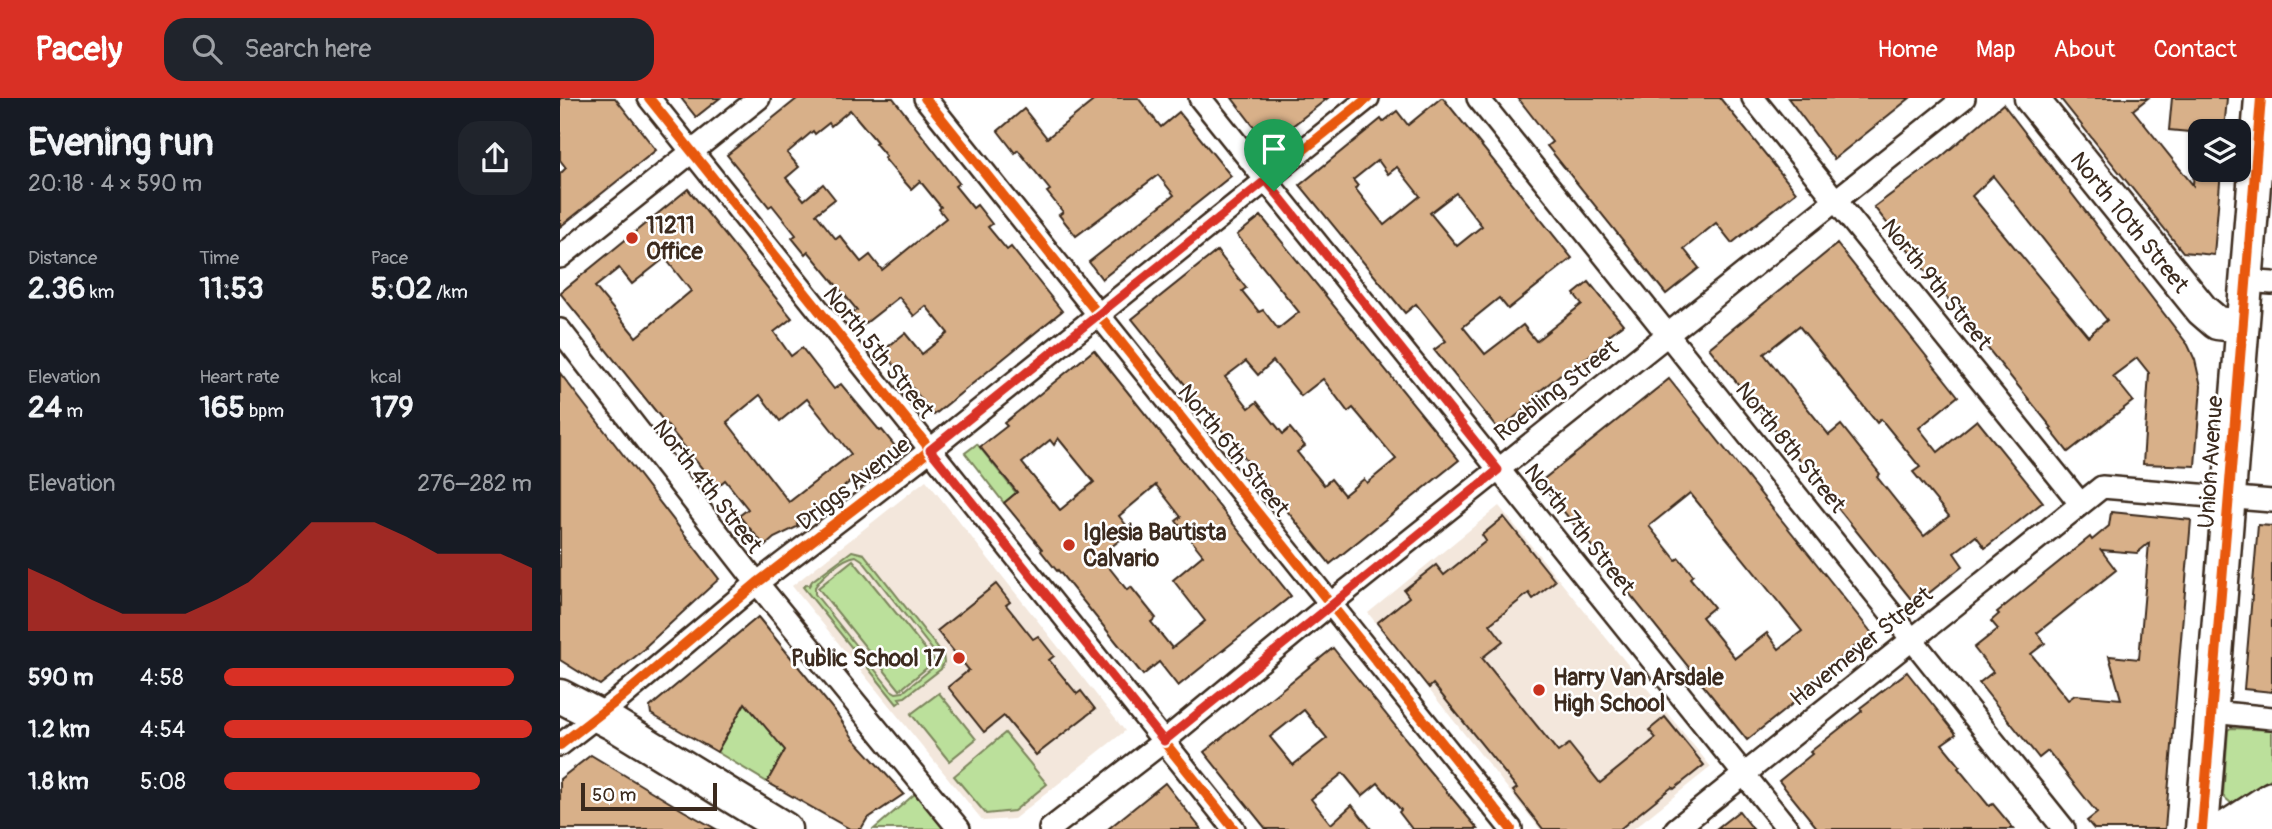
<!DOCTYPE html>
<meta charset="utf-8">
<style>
:root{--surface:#171b24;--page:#20242c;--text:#f1f3f6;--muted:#9ea1a6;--accent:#d93025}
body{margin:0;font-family:Pangolin,sans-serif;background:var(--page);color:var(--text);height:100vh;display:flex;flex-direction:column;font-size:26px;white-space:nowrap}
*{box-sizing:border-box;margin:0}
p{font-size:23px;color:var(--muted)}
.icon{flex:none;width:38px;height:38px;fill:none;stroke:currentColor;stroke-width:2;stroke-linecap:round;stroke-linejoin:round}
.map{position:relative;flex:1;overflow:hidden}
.side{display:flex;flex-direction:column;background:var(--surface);width:560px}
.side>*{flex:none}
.buttons{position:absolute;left:1628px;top:21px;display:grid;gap:14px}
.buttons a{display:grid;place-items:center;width:63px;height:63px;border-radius:14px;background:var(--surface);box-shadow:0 2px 5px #0004;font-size:35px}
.scale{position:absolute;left:21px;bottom:18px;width:136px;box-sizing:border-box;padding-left:7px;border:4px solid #3b2a1e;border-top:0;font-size:19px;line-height:24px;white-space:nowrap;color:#3b2a1e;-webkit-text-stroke:5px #fff;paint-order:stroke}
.pin{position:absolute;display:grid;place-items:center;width:60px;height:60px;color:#fff;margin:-72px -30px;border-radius:50% 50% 50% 0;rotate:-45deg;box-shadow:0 0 7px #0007}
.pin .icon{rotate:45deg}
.round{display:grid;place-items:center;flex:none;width:74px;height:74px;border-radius:21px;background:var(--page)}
.overview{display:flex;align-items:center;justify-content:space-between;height:119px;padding:0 28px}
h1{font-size:38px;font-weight:700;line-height:52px}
.metrics{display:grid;grid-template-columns:repeat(3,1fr);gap:10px;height:119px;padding:7px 28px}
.metrics div{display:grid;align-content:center}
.metrics b{font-size:30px;font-weight:700}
.metrics small{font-size:19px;font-weight:400}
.metrics p{font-size:19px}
.chart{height:196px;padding:14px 28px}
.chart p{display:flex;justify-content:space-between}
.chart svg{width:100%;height:126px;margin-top:7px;fill:var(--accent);opacity:.7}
ul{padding:0 28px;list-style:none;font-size:23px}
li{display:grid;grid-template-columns:112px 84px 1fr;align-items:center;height:52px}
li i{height:18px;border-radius:9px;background:var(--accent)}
header{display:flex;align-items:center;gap:42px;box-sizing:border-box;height:98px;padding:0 35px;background:var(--accent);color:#fff}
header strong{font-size:33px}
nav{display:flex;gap:38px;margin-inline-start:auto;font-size:24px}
.search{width:490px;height:63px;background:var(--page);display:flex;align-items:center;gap:18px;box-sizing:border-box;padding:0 24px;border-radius:21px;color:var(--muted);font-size:26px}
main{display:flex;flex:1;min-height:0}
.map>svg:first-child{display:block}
.built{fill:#f3e7dc}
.green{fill:#bbe09b;stroke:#7b855c;stroke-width:2;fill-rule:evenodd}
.building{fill:#d8b089;stroke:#3b2a1e;stroke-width:2;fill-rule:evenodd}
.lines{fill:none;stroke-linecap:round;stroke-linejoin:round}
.street-casing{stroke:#3b2a1e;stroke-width:26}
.secondary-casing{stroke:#3b2a1e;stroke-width:37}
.highway-casing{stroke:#3b2a1e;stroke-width:44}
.street{stroke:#fff;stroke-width:21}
.secondary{stroke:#fff;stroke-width:32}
.highway{stroke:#fff;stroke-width:38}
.cycleway-casing{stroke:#fff;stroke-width:15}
.cycleway{stroke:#e8590c;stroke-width:10}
.route-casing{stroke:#fff;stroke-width:14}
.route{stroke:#d93025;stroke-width:9}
.poi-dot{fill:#c8321e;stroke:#fff;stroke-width:2.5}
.labels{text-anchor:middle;stroke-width:5;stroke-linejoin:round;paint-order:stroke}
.street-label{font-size:23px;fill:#3b2a1e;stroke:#fff}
.poi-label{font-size:23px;font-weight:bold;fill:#3b2a1e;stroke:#fff;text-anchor:start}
</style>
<header>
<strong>Pacely</strong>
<div class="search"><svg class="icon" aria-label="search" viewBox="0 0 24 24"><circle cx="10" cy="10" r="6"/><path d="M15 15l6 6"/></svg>Search here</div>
<nav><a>Home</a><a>Map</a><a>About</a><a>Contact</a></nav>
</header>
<main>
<section class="side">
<div class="overview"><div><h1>Evening run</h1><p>20:18 · 4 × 590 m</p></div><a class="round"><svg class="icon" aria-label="share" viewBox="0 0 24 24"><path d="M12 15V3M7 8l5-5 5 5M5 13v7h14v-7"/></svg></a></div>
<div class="metrics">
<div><p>Distance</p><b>2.36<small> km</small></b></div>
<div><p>Time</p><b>11:53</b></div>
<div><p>Pace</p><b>5:02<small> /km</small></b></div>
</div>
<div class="metrics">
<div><p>Elevation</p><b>24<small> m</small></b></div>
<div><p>Heart rate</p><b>165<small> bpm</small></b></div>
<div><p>kcal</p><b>179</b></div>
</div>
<div class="chart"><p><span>Elevation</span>276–282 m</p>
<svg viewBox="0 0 160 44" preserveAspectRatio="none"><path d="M0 44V22L10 27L20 33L30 38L40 38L50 38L60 33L70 27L80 17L90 6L100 6L110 6L120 11L130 17L140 17L150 17L160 22V44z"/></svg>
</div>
<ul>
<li><b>590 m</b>4:58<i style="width:94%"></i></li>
<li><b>1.2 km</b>4:54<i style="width:100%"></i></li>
<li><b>1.8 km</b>5:08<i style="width:83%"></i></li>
</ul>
</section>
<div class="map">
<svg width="1712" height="731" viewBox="0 0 1712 731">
<rect width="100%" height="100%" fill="#fff"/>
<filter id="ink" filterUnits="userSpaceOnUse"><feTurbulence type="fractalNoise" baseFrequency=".0143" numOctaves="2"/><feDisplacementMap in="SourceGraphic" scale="14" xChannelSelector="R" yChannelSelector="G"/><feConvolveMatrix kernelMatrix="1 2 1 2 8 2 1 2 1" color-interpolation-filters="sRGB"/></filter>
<g filter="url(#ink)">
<g class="built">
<polygon points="366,382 565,633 454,721 423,723 232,488"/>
<polygon points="939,408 1151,669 1073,731 980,731 808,515"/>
</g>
<g class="green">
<polygon points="417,346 456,395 444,405 405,355"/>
<path d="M292,453L304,456L383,557L384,564L381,571L345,599L339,600L341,603L337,606L243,489L247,486L249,488L252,483ZM296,458L302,462L378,559L376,567L343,594L336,595L331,592L255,496V489C262,478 282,460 296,458Z"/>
<polygon points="293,462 375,563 340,592 258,490"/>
<polygon points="379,595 416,641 389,663 351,616"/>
<polygon points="185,605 227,653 222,657 207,684 157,654"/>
<polygon points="1671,630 1712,632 1712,680 1672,706 1663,698 1668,632"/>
<polygon points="445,635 487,686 454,713 426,716 394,678"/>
<polygon points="356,695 380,724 391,731 314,731"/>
</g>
<g class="building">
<polygon points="0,0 55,0 96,52 0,129 0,76 6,70 0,62"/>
<polygon points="121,0 160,0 136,19"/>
<path d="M238,0H333L399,85L395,88L413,110L417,107L432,126L428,129L447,152L451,149L502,213L374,317L323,253L345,235L362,256L388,235L366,208L354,218L339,199L302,228L292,215L297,212L248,153L245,156L232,140L236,137L212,107L209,109L167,57ZM290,12L317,44L315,45L326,58L324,60L334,72L351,91L360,83L381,109L379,111L386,120L322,172L310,157L301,164L280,138L276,141L256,116L275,101L263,86L244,102L226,80L239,69L227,55L253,33L255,36L269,25L271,28Z"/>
<polygon points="537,0 578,0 601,29 619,14 671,78 542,181 529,164 614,97 598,77 516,138 499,117 503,114 487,94 490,92 458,52 455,55 438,33 464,11 487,40"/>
<polygon points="672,0 768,0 708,47"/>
<path d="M881,0H883L1012,160L948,211L939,200L903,229L925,256L963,227L976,243L1022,206L1014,196L1029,184L1063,226L1048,238L1050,241L1004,278L1002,275L975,297L977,301L939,332L874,252L886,243L856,206L845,215L740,87L821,21L823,24L837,13L848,27ZM818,62L828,76L837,69L860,98L824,127L795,90L798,88L793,82ZM896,95L922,128L897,148L870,115Z"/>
<polygon points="958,0 1160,0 1236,94 1172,145 1156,125 1124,151 1139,170 1106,196 987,48 992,44"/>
<polygon points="1228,0 1350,0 1274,61"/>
<polygon points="1500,0 1588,0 1573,12 1633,87 1634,72 1661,72 1654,157 1623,154"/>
<polygon points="1612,0 1667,0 1664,33 1640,35 1609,32"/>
<path d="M1443,6L1628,247L1635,262L1641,288L1635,368L1583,366L1589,275L1577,260L1553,278L1573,303L1508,354L1490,331L1492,330L1314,109L1380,60ZM1433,78L1547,222L1528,238L1412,98Z"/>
<path d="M128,91L232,220L214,234L231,258L242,250L274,291L281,286L320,333L322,332L335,348L237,426L239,428L214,440L205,448L179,418L188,411L165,382L157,389L0,195ZM105,160L131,193L76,239L35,189L59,170L72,186ZM200,297L220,323L247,301L291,356L229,404L167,324Z"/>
<path d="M701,118L899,362L770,466L572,221L657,153L686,190L682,193L699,214L703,212L718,231L739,214L677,137ZM686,263L698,277L713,263L741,298L763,281L788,314L793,310L836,361L807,385L804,381L784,397L771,381L764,387L737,354L745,348L730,330L723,336L697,304L689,310L665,279Z"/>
<path d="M1277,146L1398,298L1359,330L1378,354L1417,322L1483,404L1425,450L1416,438L1394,455L1403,468L1355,506L1149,250ZM1239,228L1317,325L1321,321L1360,369L1353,374L1389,418L1364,438L1317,379L1320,376L1281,327L1269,337L1204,256Z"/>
<path d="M534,252L731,498L618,588L599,564L583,577L498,472L497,473L481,453L482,451L444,405L457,394L420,349L447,328L444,325ZM498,340L534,384L500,412L462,365L490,342L494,347ZM596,387L621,419L616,423L643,457L613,482L645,523L612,550L591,524L596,520L571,489L567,492L540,458L571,433L559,418Z"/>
<polygon points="0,275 159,481 85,549 86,550 40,587 0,562"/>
<path d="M1109,281L1315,539L1300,551L1297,547L1262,574L1266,579L1187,642L980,384ZM1130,395L1242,533L1219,551L1207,535L1175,560L1142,519L1154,509L1130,480L1133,477L1119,460L1116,462L1089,428Z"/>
<path d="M1551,414L1631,422L1605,731H1534L1527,723L1537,715L1488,653L1479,660L1419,585L1433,574L1414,550L1438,531L1431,523L1439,516L1437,514L1530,439L1532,442L1549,428ZM1589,445L1579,561L1549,558L1561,601L1515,597L1508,602L1471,556L1485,545L1477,535L1556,472L1541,452L1577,455Z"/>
<polygon points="944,419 995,483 973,501 969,495 930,526 943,543 922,560 998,654 1009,646 1040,685 1096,640 1089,632 1105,619 1144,667 1114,691 1112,689 1060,731 983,731 953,693 957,690 873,586 869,590 817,525 849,499 844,492 876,467 884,477 926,443 922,437"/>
<polygon points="1698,427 1712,428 1712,594 1684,591"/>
<polygon points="436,486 450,504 446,507 473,541 478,538 494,558 489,562 517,596 521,593 535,611 476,657 444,618 424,634 388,589 409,572 377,533"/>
<polygon points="198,519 277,616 293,640 344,696 307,721 301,731 290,731 207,684 225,652 185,605 157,654 91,616 90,609"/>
<path d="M773,550L856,654L855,655L866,669L918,731H852L839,714L841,712L818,685L802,698L783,675L751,701L771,726L792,707L811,731H706L644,654ZM744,612L767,640L733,667L710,639Z"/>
<polygon points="1347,574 1396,636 1382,646 1400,668 1398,670 1429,708 1433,706 1454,731 1258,731 1219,683 1252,656 1250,654 1302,613 1300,610"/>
<polygon points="31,657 124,713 156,731 0,731 0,681"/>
<polygon points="605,685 641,731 548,731 584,702"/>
<polygon points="1179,713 1193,731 1156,731"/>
</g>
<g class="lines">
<defs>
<g id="street">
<polyline points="89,0 674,731"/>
<polyline points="365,0 951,731"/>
<polyline points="640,0 1228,731"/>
<polyline points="918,0 1504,731"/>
<polyline points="1193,0 1520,405"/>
<polyline points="0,159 199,0"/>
<polyline points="1685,183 1712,185"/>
<polyline points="0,232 197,485 399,731"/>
<polyline points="1652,614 1712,620"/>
<polyline points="0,647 58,602 197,485 355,364 808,0"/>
<polyline points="490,731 604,643 770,506 1404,0"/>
<polyline points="1116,731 1542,389 1712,403"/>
</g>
<g id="secondary">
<polyline points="1471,0 1642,212 1657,225 1682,228"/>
<polyline points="0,598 54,626 225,731"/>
<polyline points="1642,731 1701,0"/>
<polyline points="1664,731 1712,700"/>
</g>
<polyline id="highway" points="1705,731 1712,726"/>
</defs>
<use href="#street" class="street-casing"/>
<use href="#secondary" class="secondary-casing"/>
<use href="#highway" class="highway-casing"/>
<use href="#street" class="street"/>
<use href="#secondary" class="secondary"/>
<use href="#highway" class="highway"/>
<defs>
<g id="cycleway">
<polyline points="89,0 674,731"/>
<polyline points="365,0 951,731"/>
<polyline points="0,647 58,602 197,485 355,364 808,0"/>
<polyline points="1642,731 1701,0"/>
</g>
</defs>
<use href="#cycleway" class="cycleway-casing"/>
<use href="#cycleway" class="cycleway"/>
</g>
</g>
<g class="lines" filter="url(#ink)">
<defs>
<polygon id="route" points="706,82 938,372 604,643 370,352"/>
</defs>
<use href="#route" class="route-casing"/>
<use href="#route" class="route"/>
</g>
<g class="poi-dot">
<circle cx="72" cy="140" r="7"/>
<circle cx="509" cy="447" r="7"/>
<circle cx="399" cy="560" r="7"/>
<circle cx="979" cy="592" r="7"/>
</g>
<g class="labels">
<g class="street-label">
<text transform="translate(1570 124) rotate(51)" y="8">North 10th Street</text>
<text transform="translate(1377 186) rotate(51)" y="8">North 9th Street</text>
<text transform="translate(319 254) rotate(51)" y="8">North 5th Street</text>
<text transform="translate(996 292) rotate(-38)" y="8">Roebling Street</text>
<text transform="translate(1231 349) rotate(51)" y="8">North 8th Street</text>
<text transform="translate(674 352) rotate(51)" y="8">North 6th Street</text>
<text transform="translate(1650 364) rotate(-86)" y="8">Union Avenue</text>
<text transform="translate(293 385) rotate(-38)" y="8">Driggs Avenue</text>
<text transform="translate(148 388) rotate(52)" y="8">North 4th Street</text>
<text transform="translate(1020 431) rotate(51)" y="8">North 7th Street</text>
<text transform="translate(1301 548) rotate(-39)" y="8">Havemeyer Street</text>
</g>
<g class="poi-label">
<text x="86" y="135">11211<tspan x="86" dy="26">Office</tspan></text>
<text x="523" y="442">Iglesia Bautista<tspan x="523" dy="26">Calvario</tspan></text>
<text x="385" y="568" text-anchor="end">Public School 17</text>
<text x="993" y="587">Harry Van Arsdale<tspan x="993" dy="26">High School</tspan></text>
</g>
</g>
</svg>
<div class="buttons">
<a><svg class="icon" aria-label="layers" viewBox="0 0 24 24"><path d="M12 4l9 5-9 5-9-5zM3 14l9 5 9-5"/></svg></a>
</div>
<div class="scale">50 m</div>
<div class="pin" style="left:714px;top:93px;background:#1e9e55"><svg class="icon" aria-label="arrive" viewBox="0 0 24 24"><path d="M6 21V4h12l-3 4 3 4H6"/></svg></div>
</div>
</main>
